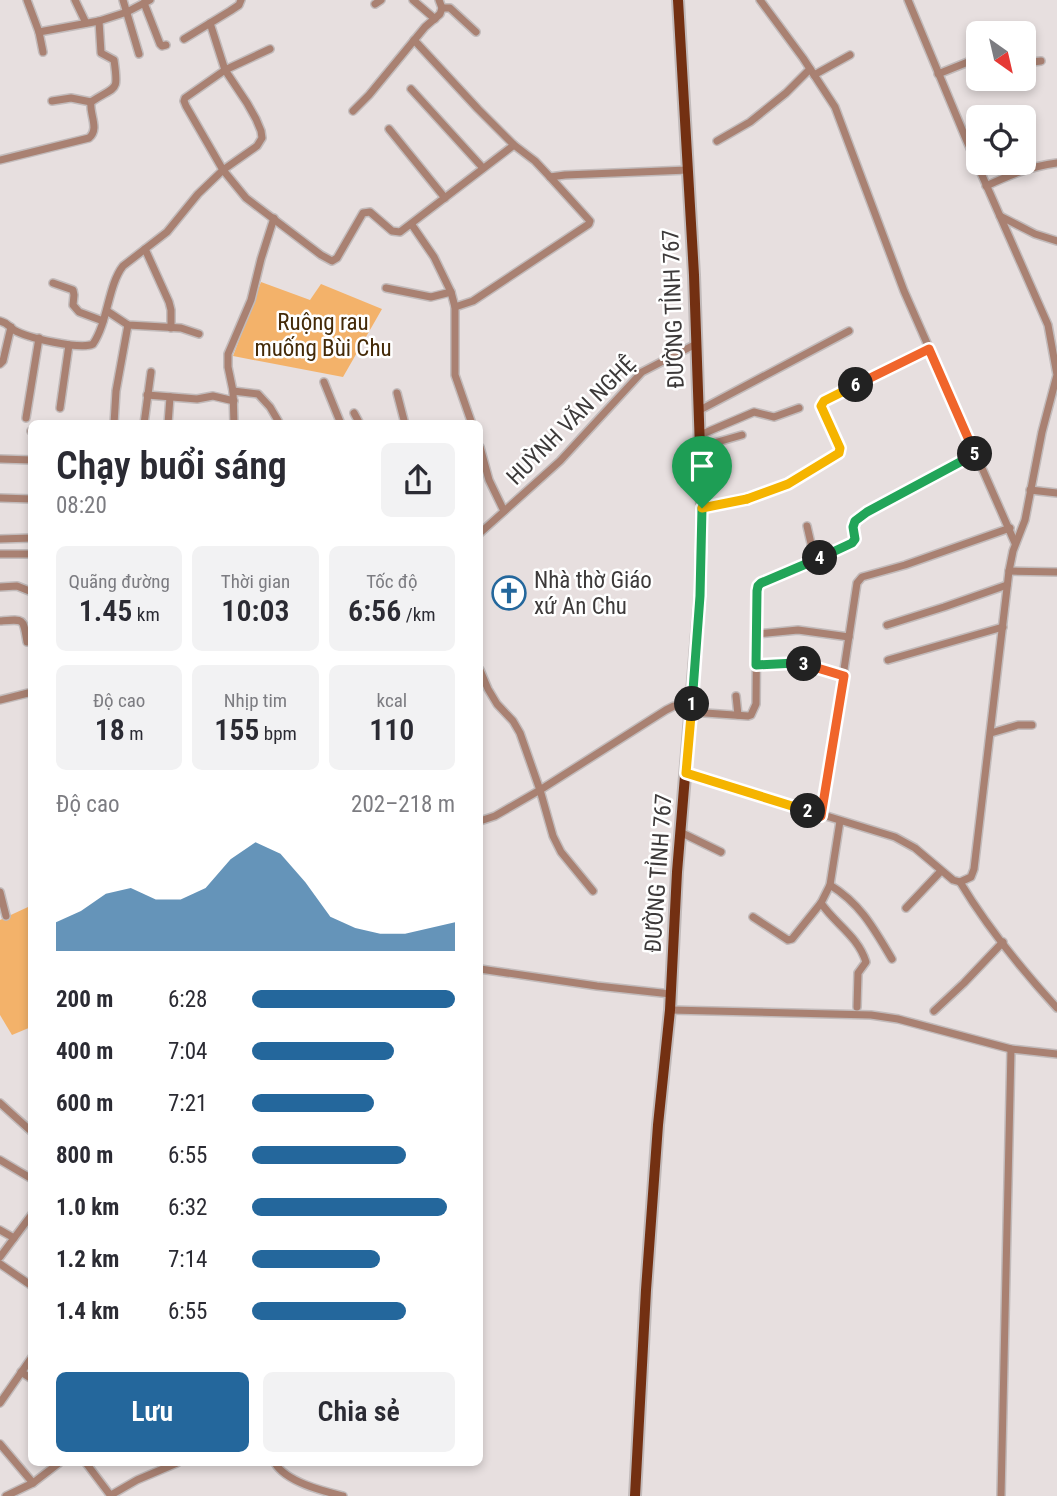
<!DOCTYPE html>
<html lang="vi">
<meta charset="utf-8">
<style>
:root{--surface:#fff;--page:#f2f2f3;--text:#2b2b33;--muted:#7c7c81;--accent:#24679c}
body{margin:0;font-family:"Roboto Condensed",sans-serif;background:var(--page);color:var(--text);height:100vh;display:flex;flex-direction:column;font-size:26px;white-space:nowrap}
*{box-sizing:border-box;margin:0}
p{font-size:23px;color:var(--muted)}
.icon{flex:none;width:38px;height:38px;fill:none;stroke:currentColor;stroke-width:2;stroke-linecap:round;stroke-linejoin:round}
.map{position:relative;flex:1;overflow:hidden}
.side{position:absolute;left:28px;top:420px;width:455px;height:1046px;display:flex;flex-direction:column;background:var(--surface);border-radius:10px;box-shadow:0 4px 10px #0003}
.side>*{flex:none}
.needle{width:46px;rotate:146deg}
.tools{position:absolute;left:966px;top:21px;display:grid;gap:14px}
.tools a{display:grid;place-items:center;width:70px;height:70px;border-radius:10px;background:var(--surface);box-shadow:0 4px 10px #0003;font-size:35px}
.pin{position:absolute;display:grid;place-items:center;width:60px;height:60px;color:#fff;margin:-72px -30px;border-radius:50% 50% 50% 0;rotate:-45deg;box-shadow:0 0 7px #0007}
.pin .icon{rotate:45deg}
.km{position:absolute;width:35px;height:35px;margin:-18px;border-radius:50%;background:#222;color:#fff;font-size:19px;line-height:35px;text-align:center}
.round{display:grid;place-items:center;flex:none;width:74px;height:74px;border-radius:10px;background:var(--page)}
.summary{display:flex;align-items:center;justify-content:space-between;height:119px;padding:0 28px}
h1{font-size:38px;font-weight:600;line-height:52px}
.metrics{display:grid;grid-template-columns:repeat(3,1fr);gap:10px;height:119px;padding:7px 28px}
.metrics div{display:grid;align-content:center;border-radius:10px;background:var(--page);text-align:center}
.metrics b{font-size:30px;font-weight:600}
.metrics small{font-size:19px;font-weight:400}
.metrics p{font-size:19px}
.chart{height:196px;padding:14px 28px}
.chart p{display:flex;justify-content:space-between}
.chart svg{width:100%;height:126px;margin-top:7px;fill:var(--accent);opacity:.7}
.cta{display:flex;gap:14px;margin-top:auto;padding:14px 28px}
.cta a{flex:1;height:80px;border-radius:10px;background:var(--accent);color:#fff;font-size:28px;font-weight:600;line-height:80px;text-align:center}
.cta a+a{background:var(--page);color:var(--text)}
ul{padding:0 28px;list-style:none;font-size:23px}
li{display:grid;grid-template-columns:112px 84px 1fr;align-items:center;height:52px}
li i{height:18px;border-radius:9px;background:var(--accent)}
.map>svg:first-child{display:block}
.green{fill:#f3b26a}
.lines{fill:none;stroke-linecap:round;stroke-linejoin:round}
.street-casing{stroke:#c2bbbb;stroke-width:10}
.primary-casing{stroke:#c2bbbb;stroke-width:14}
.street{stroke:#a98172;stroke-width:7}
.primary{stroke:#733012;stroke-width:10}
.split-1-casing{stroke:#fff;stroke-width:14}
.split-2-casing{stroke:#fff;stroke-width:14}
.split-3-casing{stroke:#fff;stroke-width:14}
.split-4-casing{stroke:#fff;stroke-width:14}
.split-5-casing{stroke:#fff;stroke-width:14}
.split-6-casing{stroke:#fff;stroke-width:14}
.split-7-casing{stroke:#fff;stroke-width:14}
.split-8-casing{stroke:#fff;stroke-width:14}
.split-1{stroke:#22a559;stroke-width:9}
.split-2{stroke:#f5b400;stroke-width:9}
.split-3{stroke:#f0652b;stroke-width:9}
.split-4{stroke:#22a559;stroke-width:9}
.split-5{stroke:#22a559;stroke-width:9}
.split-6{stroke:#f0652b;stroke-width:9}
.split-7{stroke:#f5b400;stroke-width:9}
.split-8{stroke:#f5b400;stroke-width:9}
.labels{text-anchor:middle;stroke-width:5;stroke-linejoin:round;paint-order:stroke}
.street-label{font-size:23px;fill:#3d3a3a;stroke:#fff}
.park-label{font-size:23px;fill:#442a08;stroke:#fff}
.poi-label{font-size:23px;fill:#3d3a3a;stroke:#fff;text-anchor:start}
</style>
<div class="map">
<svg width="1057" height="1496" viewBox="0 0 1057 1496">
<rect width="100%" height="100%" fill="#e7dfdf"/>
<g class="green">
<polygon points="261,282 310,300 321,284 382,309 343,377 233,356"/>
<polygon points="28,907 31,913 31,1027 12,1035 0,1015 0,920"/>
</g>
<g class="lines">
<defs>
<g id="street">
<polyline points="27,0 39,32 43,52"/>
<polyline points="75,0 86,23"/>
<polyline points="123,0 139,54"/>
<polyline points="413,0 435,19"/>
<polyline points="760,0 803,58 835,107 904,291 1015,543"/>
<polyline points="144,3 160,44 162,46 166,45"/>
<polyline points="375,4 381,0"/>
<polyline points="442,8 450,8 476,32"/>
<polyline points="210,23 225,70 185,98 184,101 186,106 223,170 246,198 321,255 332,261 337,258 363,213 370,212 392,231 400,232 514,145"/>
<polyline points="39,32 99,21 127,12 150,0"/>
<polyline points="184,39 230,11 239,5 241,0"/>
<polyline points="414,40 478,109 514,145 535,161 550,177 590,221 589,224 473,301 455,307"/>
<polyline points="1024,63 1041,61"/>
<polyline points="938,74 978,58"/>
<polyline points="814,75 850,55"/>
<polyline points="411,89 483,168"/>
<polyline points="52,101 71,98 91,102"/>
<polyline points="353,111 369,95 425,27 440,14 442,8 439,0"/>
<polyline points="389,129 445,198"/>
<polyline points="717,141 750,122 786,93 810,69"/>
<path d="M0,160L89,138C100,129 89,114 91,102C116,85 119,94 114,60L101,53L99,21"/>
<polyline points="550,177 565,175 688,170"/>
<path d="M986,186C1012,174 1029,167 1057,163"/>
<polyline points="1000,216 1035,234 1057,241"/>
<polyline points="412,225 434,257 451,292 455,307 455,375 472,424"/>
<polyline points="145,249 169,302 171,310 171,328"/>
<polyline points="53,283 73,290 74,295 73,305 79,312 103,321"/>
<polyline points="386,288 431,297 451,292"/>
<polyline points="107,311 128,325 181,328 199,334"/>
<path d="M0,321C8,323 8,326 14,330C27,338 81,350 93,344C108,322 108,285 123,266L167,232L198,194L223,170L257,146L262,138L261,131L256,119L247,103L225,70L270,49"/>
<polyline points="0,364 3,361 11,327"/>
<polyline points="324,382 341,424"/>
<polyline points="233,391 258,394 270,407 280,424"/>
<polyline points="397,393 405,424"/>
<polyline points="147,395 197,399 213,396 234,401"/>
<polyline points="60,408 69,345"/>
<polyline points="698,411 849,331"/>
<polyline points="354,413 360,424"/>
<polyline points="26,418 39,338"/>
<polyline points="114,424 116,391 128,325"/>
<polyline points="144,424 151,372"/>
<polyline points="168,424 170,397"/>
<polyline points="234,424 233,391 228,367 228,354 251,300 261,259 274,218"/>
<polyline points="31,431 32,431"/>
<polyline points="700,435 754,412 774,417 799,408"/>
<polyline points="480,447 489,480 504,511"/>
<polyline points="700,447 742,435"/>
<polyline points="0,459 32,460"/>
<polyline points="1030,490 1057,493"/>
<polyline points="0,498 32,499"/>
<path d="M702,507C713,506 724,505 735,502C773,495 807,473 839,453L840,448L821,406L824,401L929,349"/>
<polyline points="807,526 815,561"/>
<polyline points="480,533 560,461 642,372 696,344"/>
<polyline points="0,539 32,538"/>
<polyline points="0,554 32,554"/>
<polyline points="1009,571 1057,572"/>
<polyline points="0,587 17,586 32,592"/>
<path d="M0,621C25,619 23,618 27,642"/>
<polyline points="887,625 944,607 1007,585"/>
<polyline points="756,634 798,630 849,637"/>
<polyline points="888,660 1003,627"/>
<polyline points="756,665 800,663 844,676"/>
<polyline points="480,670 488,689 497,704 513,721 520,733 540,790 553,836 561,852 593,891"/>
<polyline points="736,696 738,715"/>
<polyline points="0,700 32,692"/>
<polyline points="691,712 748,716 751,715 756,704 757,591 761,583 848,546 855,539 853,527 855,521 867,512 975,454"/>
<polyline points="991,733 1018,725 1032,725"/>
<polyline points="686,773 895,837 915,848 953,880 960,882 971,877 974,869 1009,571 1013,551 1025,520 1042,432 1057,375 1048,325 966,139 908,0"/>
<polyline points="821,815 829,769 857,583 862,577 905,565 1010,528"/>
<polyline points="480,821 495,816 540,790 666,710 674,706 691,706"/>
<polyline points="680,832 721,852"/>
<path d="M960,882C986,925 1023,971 1057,1008"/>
<path d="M830,885C861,904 874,929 892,959"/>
<polyline points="0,892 6,916"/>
<path d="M821,903C835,924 858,936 866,962L858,973L857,1007"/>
<polyline points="906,908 941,871"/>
<polyline points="753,917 788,940 792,939 821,903 830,885 840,821"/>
<polyline points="480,969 597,986 671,994"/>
<polyline points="670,1010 871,1015 898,1019 1011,1049 1057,1054"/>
<polyline points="934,1011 964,983 1003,942"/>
<polyline points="0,1103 32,1132"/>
<polyline points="0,1160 32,1179"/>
<polyline points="0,1230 14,1238"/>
<polyline points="0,1257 32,1214"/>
<polyline points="0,1264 32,1286"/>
<polyline points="21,1372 32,1379"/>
<polyline points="0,1403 32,1357"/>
<polyline points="0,1444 33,1483"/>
<polyline points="86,1463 111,1496"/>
<path d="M275,1463C286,1482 323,1491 343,1496"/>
<polyline points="111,1495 137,1480 177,1463"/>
<polyline points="6,1496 33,1483 59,1463"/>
<polyline points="1001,1496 1011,1049"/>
</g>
<polyline id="primary" points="635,1496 646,1290 658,1125 670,1010 677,872 700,596 702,507 694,275 678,0"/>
</defs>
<use href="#street" class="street-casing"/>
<use href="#primary" class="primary-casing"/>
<use href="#street" class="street"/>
<use href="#primary" class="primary"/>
</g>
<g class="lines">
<defs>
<polyline id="split-1" points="692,704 700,596 702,508"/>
<polyline id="split-2" points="692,704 686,773 808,811"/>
<polyline id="split-3" points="804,664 844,676 821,816 808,811"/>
<polyline id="split-4" points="804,664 796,663 756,665 757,591 758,586 761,583 820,558"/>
<polyline id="split-5" points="820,558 852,543 855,539 853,527 855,521 867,512 975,454"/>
<polyline id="split-6" points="856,385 929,349 975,454"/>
<polyline id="split-7" points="747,499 788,484 839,453 840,448 821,406 824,401 856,385"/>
<polyline id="split-8" points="702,508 747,499"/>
</defs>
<use href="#split-1" class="split-1-casing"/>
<use href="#split-2" class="split-2-casing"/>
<use href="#split-3" class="split-3-casing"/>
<use href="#split-4" class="split-4-casing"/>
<use href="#split-5" class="split-5-casing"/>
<use href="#split-6" class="split-6-casing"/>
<use href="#split-7" class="split-7-casing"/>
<use href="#split-8" class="split-8-casing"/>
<use href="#split-1" class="split-1"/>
<use href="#split-2" class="split-2"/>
<use href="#split-3" class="split-3"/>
<use href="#split-4" class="split-4"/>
<use href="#split-5" class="split-5"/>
<use href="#split-6" class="split-6"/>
<use href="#split-7" class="split-7"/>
<use href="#split-8" class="split-8"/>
</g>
<defs>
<symbol id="church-ring" viewBox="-11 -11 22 22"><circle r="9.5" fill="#fff" stroke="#24679c" stroke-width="1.5"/><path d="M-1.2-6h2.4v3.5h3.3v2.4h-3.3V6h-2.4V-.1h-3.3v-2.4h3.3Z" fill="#24679c"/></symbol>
</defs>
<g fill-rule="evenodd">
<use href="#church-ring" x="490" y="574" width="38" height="38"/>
</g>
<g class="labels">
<g class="street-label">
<text transform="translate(673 309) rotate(-92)" y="8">ĐƯỜNG TỈNH 767</text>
<text transform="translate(571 420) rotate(-45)" y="8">HUỲNH VĂN NGHỆ</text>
<text transform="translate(658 873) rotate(-86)" y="8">ĐƯỜNG TỈNH 767</text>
</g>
<g class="park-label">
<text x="323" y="330">Ruộng rau<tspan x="323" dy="26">muống Bùi Chu</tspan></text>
</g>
<g class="poi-label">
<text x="534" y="588">Nhà thờ Giáo<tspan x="534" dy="26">xứ An Chu</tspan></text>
</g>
</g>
</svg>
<div class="tools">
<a><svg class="needle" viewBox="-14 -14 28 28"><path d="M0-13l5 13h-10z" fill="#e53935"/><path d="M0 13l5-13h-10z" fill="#7c7c81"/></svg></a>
<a><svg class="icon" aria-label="locate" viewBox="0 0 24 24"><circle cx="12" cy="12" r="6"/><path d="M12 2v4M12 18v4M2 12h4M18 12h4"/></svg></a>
</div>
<div class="pin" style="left:702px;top:508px;background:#1e9e55"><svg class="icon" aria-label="arrive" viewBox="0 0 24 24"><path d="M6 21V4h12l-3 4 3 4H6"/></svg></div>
<b class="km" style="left:692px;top:704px">1</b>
<b class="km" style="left:808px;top:811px">2</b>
<b class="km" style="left:804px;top:664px">3</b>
<b class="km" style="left:820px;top:558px">4</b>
<b class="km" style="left:975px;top:454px">5</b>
<b class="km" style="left:856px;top:385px">6</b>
<section class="side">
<div class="summary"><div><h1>Chạy buổi sáng</h1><p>08:20</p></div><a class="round"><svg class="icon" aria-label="share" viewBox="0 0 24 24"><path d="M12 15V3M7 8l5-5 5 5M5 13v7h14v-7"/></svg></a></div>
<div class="metrics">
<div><p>Quãng đường</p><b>1.45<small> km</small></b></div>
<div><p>Thời gian</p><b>10:03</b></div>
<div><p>Tốc độ</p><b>6:56<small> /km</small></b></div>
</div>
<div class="metrics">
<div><p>Độ cao</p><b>18<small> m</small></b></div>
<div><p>Nhịp tim</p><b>155<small> bpm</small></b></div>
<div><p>kcal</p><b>110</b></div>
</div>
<div class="chart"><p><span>Độ cao</span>202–218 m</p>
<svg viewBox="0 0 160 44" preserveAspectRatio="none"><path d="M0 44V34L10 30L20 24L30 22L40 26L50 26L60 22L70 12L80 6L90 10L100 20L110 32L120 36L130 38L140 38L150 36L160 34V44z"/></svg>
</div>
<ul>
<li><b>200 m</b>6:28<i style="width:100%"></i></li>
<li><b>400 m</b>7:04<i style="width:70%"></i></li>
<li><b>600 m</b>7:21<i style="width:60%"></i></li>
<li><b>800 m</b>6:55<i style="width:76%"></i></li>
<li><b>1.0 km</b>6:32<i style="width:96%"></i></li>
<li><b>1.2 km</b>7:14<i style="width:63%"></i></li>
<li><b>1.4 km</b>6:55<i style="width:76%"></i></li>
</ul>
<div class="cta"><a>Lưu</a><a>Chia sẻ</a></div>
</section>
</div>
